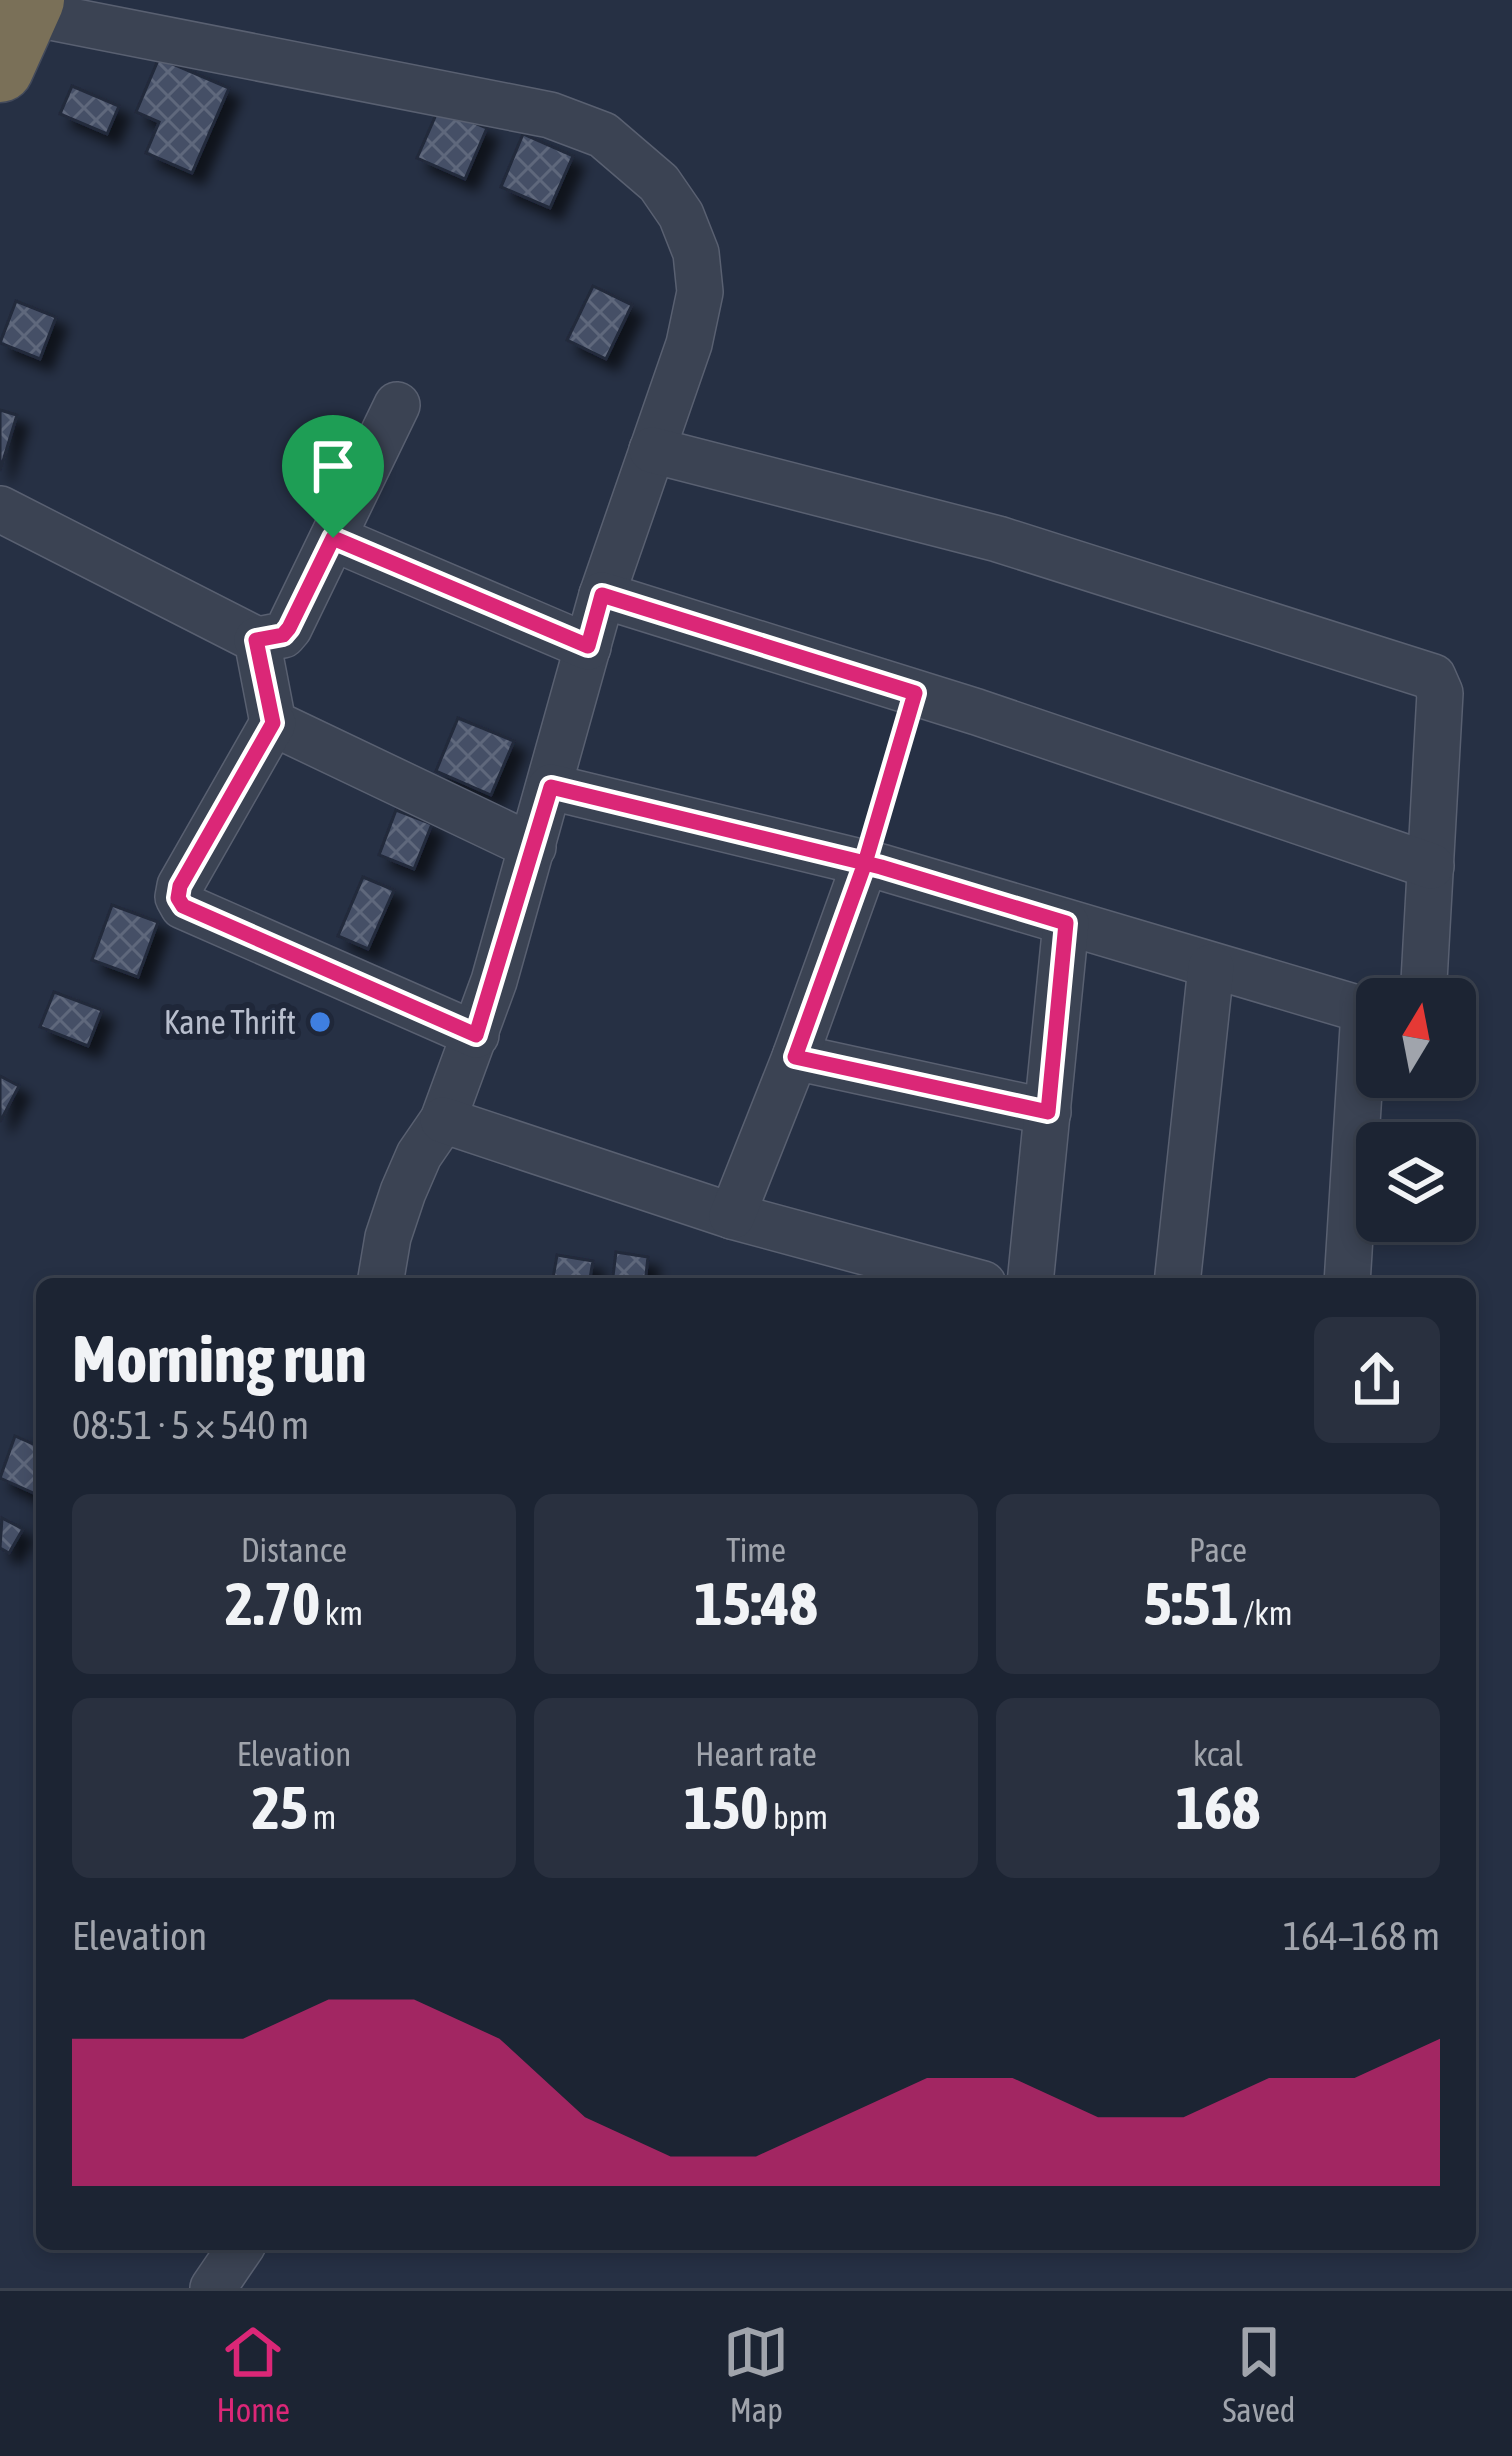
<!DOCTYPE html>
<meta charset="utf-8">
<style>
:root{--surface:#1c2433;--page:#29303f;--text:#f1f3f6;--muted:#a0a4ac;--line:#3a414e;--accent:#db2777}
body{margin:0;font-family:"Asap Condensed",sans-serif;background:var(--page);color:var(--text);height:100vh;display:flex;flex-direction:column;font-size:45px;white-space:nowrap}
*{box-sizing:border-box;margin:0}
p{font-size:39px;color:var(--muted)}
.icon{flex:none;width:66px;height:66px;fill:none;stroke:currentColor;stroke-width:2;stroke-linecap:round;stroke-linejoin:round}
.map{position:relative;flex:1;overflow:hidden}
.panel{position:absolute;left:36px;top:1278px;width:1440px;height:972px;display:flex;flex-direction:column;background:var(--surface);border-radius:18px;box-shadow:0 6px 18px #0003,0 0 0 3px var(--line)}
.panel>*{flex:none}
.needle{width:78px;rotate:10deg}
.tools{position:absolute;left:1356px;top:978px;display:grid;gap:24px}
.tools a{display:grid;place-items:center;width:120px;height:120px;border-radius:18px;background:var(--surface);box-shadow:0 6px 18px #0003,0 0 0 3px var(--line);font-size:60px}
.pin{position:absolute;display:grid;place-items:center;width:102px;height:102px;color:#fff;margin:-123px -51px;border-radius:50% 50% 50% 0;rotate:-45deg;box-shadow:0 0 12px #0007}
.pin .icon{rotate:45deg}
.round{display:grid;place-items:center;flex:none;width:126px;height:126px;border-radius:18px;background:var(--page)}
.summary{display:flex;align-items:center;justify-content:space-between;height:204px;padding:0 36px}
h1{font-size:66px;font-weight:700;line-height:90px}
.stats{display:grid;grid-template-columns:repeat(3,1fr);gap:18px;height:204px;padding:12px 36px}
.stats div{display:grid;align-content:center;border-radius:18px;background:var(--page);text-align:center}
.stats b{font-size:60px;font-weight:700}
.stats small{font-size:33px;font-weight:400}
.stats p{font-size:33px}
.chart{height:336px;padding:24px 36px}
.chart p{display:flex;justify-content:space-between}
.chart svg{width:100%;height:216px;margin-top:12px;fill:var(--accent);opacity:.7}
.dock{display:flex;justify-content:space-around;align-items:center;height:168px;border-top:3px solid var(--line);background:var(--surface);font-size:33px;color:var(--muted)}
.dock a{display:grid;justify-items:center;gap:6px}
.dock .selected{color:var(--accent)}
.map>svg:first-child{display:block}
.building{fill:url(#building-cross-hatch);stroke:#22293b;stroke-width:3;filter:url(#shadow)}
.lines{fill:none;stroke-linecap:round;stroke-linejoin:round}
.minor-casing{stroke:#596071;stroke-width:48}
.highway-casing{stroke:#434a5b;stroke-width:69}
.path{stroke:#475c61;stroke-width:6;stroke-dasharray:9 9;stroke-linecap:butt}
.minor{stroke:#3b4353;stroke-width:45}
.highway{stroke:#7a7058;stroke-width:66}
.route-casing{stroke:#fff;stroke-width:24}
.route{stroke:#db2777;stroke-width:15}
.shop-dot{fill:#3f7fe0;stroke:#1f2739;stroke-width:4.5}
.labels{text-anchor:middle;stroke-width:12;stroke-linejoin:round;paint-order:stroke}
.poi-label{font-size:33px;fill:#b8becd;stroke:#1f2739;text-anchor:end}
</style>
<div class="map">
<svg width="1512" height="2288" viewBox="0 0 1512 2288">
<defs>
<pattern id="building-cross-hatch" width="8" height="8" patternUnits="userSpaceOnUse" patternTransform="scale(3)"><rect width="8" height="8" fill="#454f66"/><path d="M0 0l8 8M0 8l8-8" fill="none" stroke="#5e677b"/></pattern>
<filter id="shadow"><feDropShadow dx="11" dy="11" stdDeviation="6" flood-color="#0009"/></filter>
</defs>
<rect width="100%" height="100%" fill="#263044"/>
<g class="building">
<polygon points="159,58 229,88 192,173 146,153 159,122 136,112"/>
<polygon points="72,86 119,106 107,134 60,114"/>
<polygon points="439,108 487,128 465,179 417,158"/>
<polygon points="523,134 573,156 550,208 501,187"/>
<polygon points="593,286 632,305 606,359 567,340"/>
<polygon points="16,301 56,317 40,359 0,343"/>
<polygon points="0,410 17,415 0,471"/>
<polygon points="458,718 514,741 491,795 436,771"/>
<polygon points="396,810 432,824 414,869 379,855"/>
<polygon points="363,877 394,890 368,949 338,936"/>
<polygon points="112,905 158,922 138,977 92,960"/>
<polygon points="54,992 102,1010 88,1046 40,1027"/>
<polygon points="0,1076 19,1086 0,1122"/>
<polygon points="616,1252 648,1257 645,1284 612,1284"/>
<polygon points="557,1255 593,1261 589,1284 552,1284"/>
<polygon points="15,1436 42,1448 40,1496 0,1478"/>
<polygon points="2,1518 23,1529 9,1553 0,1548"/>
</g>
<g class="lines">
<defs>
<g id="minor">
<polyline points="6,0 25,12 550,115 603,135 659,183 681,215 696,253 700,292 689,344 602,595 494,981 443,1120 419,1155 403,1192 388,1237 380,1284"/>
<polyline points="652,450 998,539 1433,677 1440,693 1423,999"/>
<polyline points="0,509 257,640 273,723 533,847"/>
<polyline points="333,538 588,647"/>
<polyline points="602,595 977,712 1431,866"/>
<polyline points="257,640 283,635 289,628 397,405"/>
<polyline points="273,723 180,886 178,897 183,906 476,1035"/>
<polyline points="551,787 881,867 1377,1014"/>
<polyline points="795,1057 1048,1112"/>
<polyline points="443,1120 732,1216 983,1284"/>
<polyline points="732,1216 795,1057 865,863"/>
<polyline points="1030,1284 1066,923"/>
<polyline points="1177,1284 1211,967"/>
<polyline points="1347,1284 1364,1011"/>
<polyline points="213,2288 243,2244"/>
</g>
<polyline id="highway" points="0,69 31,0"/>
</defs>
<use href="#minor" class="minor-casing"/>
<use href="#highway" class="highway-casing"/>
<polyline class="path" points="875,828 904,731"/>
<use href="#minor" class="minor"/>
<use href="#highway" class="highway"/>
</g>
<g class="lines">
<defs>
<polyline id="route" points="333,538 289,628 283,635 256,640 273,723 180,886 178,898 183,906 476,1035 551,787 865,863 881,867 1066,923 1048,1112 795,1057 865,863 915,693 602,595 588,646 333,538"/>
</defs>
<use href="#route" class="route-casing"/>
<use href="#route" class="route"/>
</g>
<circle class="shop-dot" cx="320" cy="1022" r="12"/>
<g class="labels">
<g class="poi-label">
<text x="296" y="1034">Kane Thrift</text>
</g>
</g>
</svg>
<div class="tools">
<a><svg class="needle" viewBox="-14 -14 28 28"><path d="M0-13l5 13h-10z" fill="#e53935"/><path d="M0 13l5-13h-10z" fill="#a0a4ac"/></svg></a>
<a><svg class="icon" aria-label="layers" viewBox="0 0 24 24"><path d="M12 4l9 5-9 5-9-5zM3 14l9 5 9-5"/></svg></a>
</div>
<div class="pin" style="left:333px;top:538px;background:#1e9e55"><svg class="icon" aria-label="arrive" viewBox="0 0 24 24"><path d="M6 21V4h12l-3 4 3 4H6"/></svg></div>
<section class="panel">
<div class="summary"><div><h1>Morning run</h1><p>08:51 · 5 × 540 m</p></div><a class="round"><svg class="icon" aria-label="share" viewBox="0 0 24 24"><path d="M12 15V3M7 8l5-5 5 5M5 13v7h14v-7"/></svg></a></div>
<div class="stats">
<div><p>Distance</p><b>2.70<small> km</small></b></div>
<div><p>Time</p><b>15:48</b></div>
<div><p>Pace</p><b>5:51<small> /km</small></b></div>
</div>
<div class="stats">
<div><p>Elevation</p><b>25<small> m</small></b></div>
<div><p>Heart rate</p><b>150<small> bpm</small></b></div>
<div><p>kcal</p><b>168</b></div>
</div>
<div class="chart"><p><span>Elevation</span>164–168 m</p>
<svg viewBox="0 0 160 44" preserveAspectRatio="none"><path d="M0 44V14L10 14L20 14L30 6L40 6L50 14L60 30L70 38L80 38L90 30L100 22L110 22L120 30L130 30L140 22L150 22L160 14V44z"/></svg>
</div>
</section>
</div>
<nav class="dock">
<a class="selected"><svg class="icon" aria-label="home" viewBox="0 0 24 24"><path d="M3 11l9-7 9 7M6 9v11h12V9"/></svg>Home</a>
<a><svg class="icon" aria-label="map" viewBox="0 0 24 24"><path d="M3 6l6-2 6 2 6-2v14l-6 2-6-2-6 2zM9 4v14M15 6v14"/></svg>Map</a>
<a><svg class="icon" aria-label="saved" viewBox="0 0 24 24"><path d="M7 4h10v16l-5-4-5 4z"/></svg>Saved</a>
</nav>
